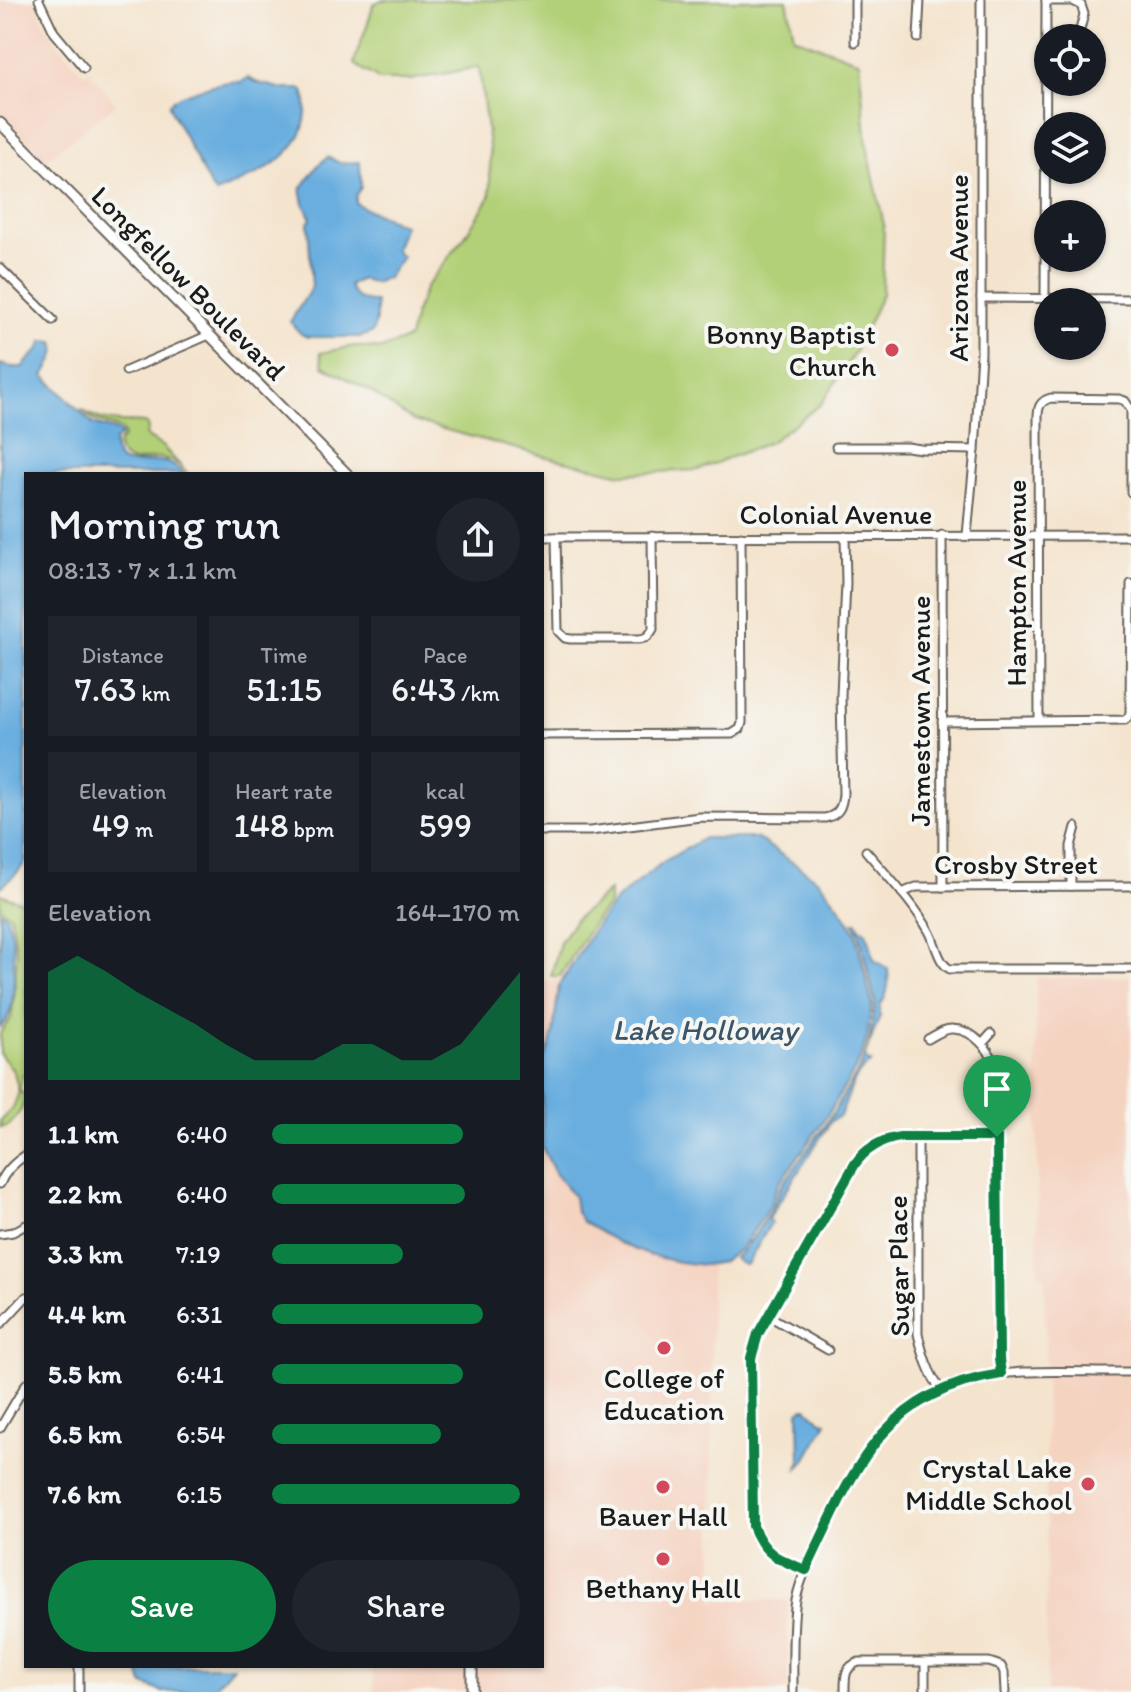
<!DOCTYPE html>
<meta charset="utf-8">
<style>
:root{--surface:#171b24;--page:#20242c;--text:#f1f3f6;--muted:#9ea1a6;--accent:#0b8043}
body{margin:0;font-family:Itim,sans-serif;background:var(--page);color:var(--text);height:100vh;display:flex;flex-direction:column;font-size:30px;white-space:nowrap}
*{box-sizing:border-box;margin:0}
p{font-size:26px;color:var(--muted)}
.icon{flex:none;width:44px;height:44px;fill:none;stroke:currentColor;stroke-width:2;stroke-linecap:round;stroke-linejoin:round}
.map{position:relative;flex:1;overflow:hidden}
.sheet{position:absolute;left:24px;top:472px;width:520px;height:1196px;display:flex;flex-direction:column;background:var(--surface);border-radius:0px;box-shadow:0 2px 6px #0004}
.sheet>*{flex:none}
.buttons{position:absolute;left:1034px;top:24px;display:grid;gap:16px}
.buttons a{display:grid;place-items:center;width:72px;height:72px;border-radius:50%;background:var(--surface);box-shadow:0 2px 6px #0004;font-size:40px}
.pin{position:absolute;display:grid;place-items:center;width:68px;height:68px;color:#fff;margin:-82px -34px;border-radius:50% 50% 50% 0;rotate:-45deg;box-shadow:0 0 8px #0007}
.pin .icon{rotate:45deg}
.round{display:grid;place-items:center;flex:none;width:84px;height:84px;border-radius:42px;background:var(--page)}
.summary{display:flex;align-items:center;justify-content:space-between;height:136px;padding:0 24px}
h1{font-size:44px;font-weight:600;line-height:60px}
.metrics{display:grid;grid-template-columns:repeat(3,1fr);gap:12px;height:136px;padding:8px 24px}
.metrics div{display:grid;align-content:center;border-radius:0px;background:var(--page);text-align:center}
.metrics b{font-size:34px;font-weight:600}
.metrics small{font-size:22px;font-weight:400}
.metrics p{font-size:22px}
.chart{height:224px;padding:16px 24px}
.chart p{display:flex;justify-content:space-between}
.chart svg{width:100%;height:144px;margin-top:8px;fill:var(--accent);opacity:.7}
.primary-button{display:flex;gap:16px;margin-top:auto;padding:16px 24px}
.primary-button a{flex:1;height:92px;border-radius:48px;background:var(--accent);color:#fff;font-size:32px;font-weight:600;line-height:92px;text-align:center}
.primary-button a+a{background:var(--page);color:var(--text)}
ul{padding:0 24px;list-style:none;font-size:26px}
li{display:grid;grid-template-columns:128px 96px 1fr;align-items:center;height:60px}
li i{height:20px;border-radius:10px;background:var(--accent)}
.map>svg:first-child{display:block}
.built{fill:#f5d3c1}
.green{fill:#b2d077;stroke:#67764a;stroke-width:2}
.water{fill:#69aedf;stroke:#42657e;stroke-width:2}
.lines{fill:none;stroke-linecap:round;stroke-linejoin:round}
.minor-casing{stroke:#68625a;stroke-width:11}
.tertiary-casing{stroke:#68625a;stroke-width:13}
.minor{stroke:#fff;stroke-width:7}
.tertiary{stroke:#fff;stroke-width:9}
.route-casing{stroke:#fff;stroke-width:16}
.route{stroke:#0b8043;stroke-width:10}
.poi-dot{fill:#d1495b;stroke:#f6f6f2;stroke-width:3}
.labels{text-anchor:middle;stroke-width:8;stroke-linejoin:round;paint-order:stroke}
.street-label{font-size:28px;fill:#1c1c1c;stroke:#f6f6f2}
.poi-label{font-size:28px;fill:#1c1c1c;stroke:#f6f6f2}
.water-label{font-size:30px;font-style:italic;fill:#3b566a;stroke:#f6f6f2}
</style>
<div class="map">
<svg width="1131" height="1692" viewBox="0 0 1131 1692">
<rect width="100%" height="100%" fill="#f6f6f2"/>
<filter id="ink" filterUnits="userSpaceOnUse"><feTurbulence type="fractalNoise" baseFrequency=".0125" numOctaves="2"/><feDisplacementMap in="SourceGraphic" scale="16" xChannelSelector="R" yChannelSelector="G"/><feConvolveMatrix kernelMatrix="1 2 1 2 8 2 1 2 1" color-interpolation-filters="sRGB"/></filter>
<filter id="wash" filterUnits="userSpaceOnUse"><feTurbulence type="fractalNoise" baseFrequency=".006" numOctaves="4" result="noise"/><feDisplacementMap in="SourceGraphic" scale="32" xChannelSelector="R" yChannelSelector="G"/><feGaussianBlur stdDeviation="1.8" result="paint"/><feColorMatrix in="noise" values="0 0 0 0 0 0 0 0 0 0 0 0 0 0 0 0 0 1.4 0 .05"/><feComposite in="paint" operator="in"/></filter>
<g filter="url(#wash)">
<rect width="100%" height="100%" fill="#f4e4ce"/>
<g class="built">
<polygon points="0,0 36,0 44,23 60,47 84,74 88,70 116,104 43,162 0,117"/>
<polygon points="1036,977 1131,977 1131,1692 1047,1692 1045,1276 1038,1275"/>
<polygon points="542,980 562,980 559,986 553,1033 549,1048 542,1061"/>
<polygon points="542,1147 555,1173 574,1198 576,1212 648,1255 679,1262 711,1264 713,1600 788,1600 787,1692 373,1692 373,1666 542,1666"/>
</g>
<g class="green">
<path d="M382,0H787L794,37L859,61L867,146L884,225L882,294L855,352L821,404L770,442L698,470L622,474L547,457L413,421L368,390L323,366L320,353L354,346L382,349L409,338L416,311L426,287L463,239L490,197V153L479,67L411,80H380L354,64C358,43 370,25 373,4Z"/>
<path d="M81,409C92,417 106,421 120,422C129,423 137,421 147,424L148,429L146,436L163,447L188,474C182,467 173,459 162,458C148,456 129,469 120,453C116,445 119,442 124,436L121,429L94,420Z"/>
<polygon points="609,891 609,904 594,922 560,976 551,976 560,942 575,920"/>
<path d="M0,894L26,903V1071L23,1074L19,1091L26,1095C25,1108 16,1116 8,1126L0,1127V1121L13,1108L19,1092L14,1072L0,1054V1033L11,1018L15,993L17,954L13,926L10,915L0,908Z"/>
</g>
<g class="water">
<path d="M248,78L258,83L284,89H302C306,97 307,104 306,113C303,159 252,176 216,193L211,188L169,106C170,105 170,102 172,101C179,93 229,79 241,82Z"/>
<path d="M328,157L340,163L360,162L361,187L356,196V203L366,209L404,225L395,250L402,257L387,278L374,283L361,279L349,285C354,299 363,302 376,302V320L372,333L360,337H307L301,334L290,322L312,287L308,223L311,219L304,204L301,189L318,165Z"/>
<path d="M43,341L54,342C59,356 50,364 44,376L93,424L118,431L121,435L115,441C111,475 143,460 160,461C170,462 177,467 184,474H26V861L18,872L0,888V364L9,367H22L40,348Z"/>
<polygon points="704,838 757,838 818,880 839,906 856,933 872,1004 867,1038 858,1064 829,1113 778,1185 770,1206 752,1233 740,1249 722,1262 705,1265 679,1262 648,1255 621,1244 583,1222 576,1212 574,1197 555,1173 542,1147 542,1061 549,1048 553,1033 559,986 597,924 617,899 663,862"/>
<path d="M0,911C5,915 6,914 8,921C16,938 16,1000 8,1017C6,1021 3,1024 0,1027Z"/>
<path d="M853,922H857L860,929L864,930C872,941 870,948 874,960L888,969C889,981 889,996 880,1005V1016L865,1055L866,1060L871,1063C851,1075 850,1096 840,1116L831,1121L768,1219L771,1223C763,1236 756,1249 748,1263L744,1265L737,1261L734,1258L741,1252L755,1235L772,1208L781,1187L832,1115L861,1066L870,1038L875,1003L859,932Z"/>
<polygon points="804,1408 807,1408 821,1421 827,1422 804,1462 798,1468 800,1461 799,1411"/>
<path d="M137,1666H233C226,1675 218,1682 212,1690L163,1692L143,1684Z"/>
</g>
</g>
<g filter="url(#ink)">
<g class="lines">
<defs>
<g id="minor">
<polyline points="39,0 54,32 84,68"/>
<polyline points="855,0 855,42"/>
<polyline points="1046,1 1073,1 1081,5 1084,14 1078,38"/>
<polyline points="918,38 920,0"/>
<polyline points="0,268 53,320"/>
<polyline points="981,298 1131,299"/>
<polyline points="1045,298 1046,0"/>
<polyline points="126,371 209,335"/>
<polyline points="836,447 907,447 921,449 975,450"/>
<polyline points="942,535 943,887"/>
<polyline points="967,535 975,450 981,353 981,0"/>
<polyline points="542,537 1131,536"/>
<path d="M556,537L558,631L565,638L570,639H638C646,639 649,636 653,629L652,536"/>
<path d="M1039,720L1038,417C1038,407 1040,401 1051,398L1119,399L1125,401L1131,410V492"/>
<polyline points="942,722 1125,720 1129,716 1130,712 1131,584"/>
<polyline points="542,735 732,734 740,729 742,723 741,536"/>
<path d="M542,831H590L700,817L825,818C839,815 842,807 843,794L841,695L846,583L845,536"/>
<path d="M866,851C888,877 913,902 929,931C936,943 938,963 950,969H1131"/>
<polyline points="1071,886 1071,846 1076,827"/>
<polyline points="902,893 916,887 1131,886"/>
<path d="M928,1039C936,1035 944,1028 953,1029C975,1030 993,1052 997,1072L998,1297L999,1359L1001,1374"/>
<polyline points="982,1044 991,1034"/>
<path d="M918,1137V1334C923,1355 928,1372 941,1390"/>
<path d="M0,1184C5,1171 15,1162 26,1155"/>
<polyline points="0,1234 13,1232 26,1225"/>
<polyline points="769,1316 828,1350"/>
<polyline points="0,1325 26,1297"/>
<polyline points="0,1428 26,1384"/>
<path d="M806,1570C778,1560 764,1555 753,1526L751,1358L758,1334L855,1164C866,1148 881,1140 900,1137H997"/>
<polyline points="79,1666 79,1692"/>
<path d="M793,1692C793,1664 792,1635 795,1607C798,1581 812,1557 823,1534C856,1465 883,1407 962,1382C1014,1366 1077,1373 1131,1372"/>
<path d="M845,1692C845,1677 844,1667 859,1662H989L1001,1666L1004,1672L1005,1692"/>
<polyline points="925,1692 925,1662"/>
</g>
<g id="tertiary">
<polyline points="0,123 347,474"/>
<polyline points="472,1666 472,1692"/>
</g>
</defs>
<use href="#minor" class="minor-casing"/>
<use href="#tertiary" class="tertiary-casing"/>
<use href="#minor" class="minor"/>
<use href="#tertiary" class="tertiary"/>
</g>
</g>
<g class="lines" filter="url(#ink)">
<defs>
<path id="route" d="M900,1137H997L999,1359L1001,1374C880,1392 853,1472 806,1570C779,1560 764,1555 753,1526L751,1358L758,1334L855,1164C866,1148 881,1140 900,1137Z"/>
</defs>
<use href="#route" class="route-casing"/>
<use href="#route" class="route"/>
</g>
<g class="poi-dot">
<circle cx="892" cy="350" r="8"/>
<circle cx="664" cy="1348" r="8"/>
<circle cx="1088" cy="1484" r="8"/>
<circle cx="663" cy="1487" r="8"/>
<circle cx="663" cy="1559" r="8"/>
</g>
<g class="labels">
<g class="street-label">
<text transform="translate(958 268) rotate(-90)" y="10">Arizona Avenue</text>
<text transform="translate(189 283) rotate(45)" y="10">Longfellow Boulevard</text>
<text x="836" y="524">Colonial Avenue</text>
<text transform="translate(1016 583) rotate(-90)" y="10">Hampton Avenue</text>
<text transform="translate(920 711) rotate(-90)" y="10">Jamestown Avenue</text>
<text x="1016" y="874">Crosby Street</text>
<text transform="translate(898 1266) rotate(-91)" y="10">Sugar Place</text>
</g>
<g class="poi-label">
<text x="876" y="344" text-anchor="end">Bonny Baptist<tspan x="876" dy="32">Church</tspan></text>
<text x="664" y="1388">College of<tspan x="664" dy="32">Education</tspan></text>
<text x="1072" y="1478" text-anchor="end">Crystal Lake<tspan x="1072" dy="32">Middle School</tspan></text>
<text x="663" y="1526">Bauer Hall</text>
<text x="663" y="1598">Bethany Hall</text>
</g>
<g class="water-label">
<text x="705" y="1040">Lake Holloway</text>
</g>
</g>
</svg>
<div class="buttons">
<a><svg class="icon" aria-label="locate" viewBox="0 0 24 24"><circle cx="12" cy="12" r="6"/><path d="M12 2v4M12 18v4M2 12h4M18 12h4"/></svg></a>
<a><svg class="icon" aria-label="layers" viewBox="0 0 24 24"><path d="M12 4l9 5-9 5-9-5zM3 14l9 5 9-5"/></svg></a>
<a>+</a>
<a>−</a>
</div>
<div class="pin" style="left:997px;top:1137px;background:#1e9e55"><svg class="icon" aria-label="arrive" viewBox="0 0 24 24"><path d="M6 21V4h12l-3 4 3 4H6"/></svg></div>
<section class="sheet">
<div class="summary"><div><h1>Morning run</h1><p>08:13 · 7 × 1.1 km</p></div><a class="round"><svg class="icon" aria-label="share" viewBox="0 0 24 24"><path d="M12 15V3M7 8l5-5 5 5M5 13v7h14v-7"/></svg></a></div>
<div class="metrics">
<div><p>Distance</p><b>7.63<small> km</small></b></div>
<div><p>Time</p><b>51:15</b></div>
<div><p>Pace</p><b>6:43<small> /km</small></b></div>
</div>
<div class="metrics">
<div><p>Elevation</p><b>49<small> m</small></b></div>
<div><p>Heart rate</p><b>148<small> bpm</small></b></div>
<div><p>kcal</p><b>599</b></div>
</div>
<div class="chart"><p><span>Elevation</span>164–170 m</p>
<svg viewBox="0 0 160 44" preserveAspectRatio="none"><path d="M0 44V11L10 6L20 11L30 17L40 22L50 27L60 33L70 38L80 38L90 38L100 33L110 33L120 38L130 38L140 33L150 22L160 11V44z"/></svg>
</div>
<ul>
<li><b>1.1 km</b>6:40<i style="width:77%"></i></li>
<li><b>2.2 km</b>6:40<i style="width:78%"></i></li>
<li><b>3.3 km</b>7:19<i style="width:53%"></i></li>
<li><b>4.4 km</b>6:31<i style="width:85%"></i></li>
<li><b>5.5 km</b>6:41<i style="width:77%"></i></li>
<li><b>6.5 km</b>6:54<i style="width:68%"></i></li>
<li><b>7.6 km</b>6:15<i style="width:100%"></i></li>
</ul>
<div class="primary-button"><a>Save</a><a>Share</a></div>
</section>
</div>
